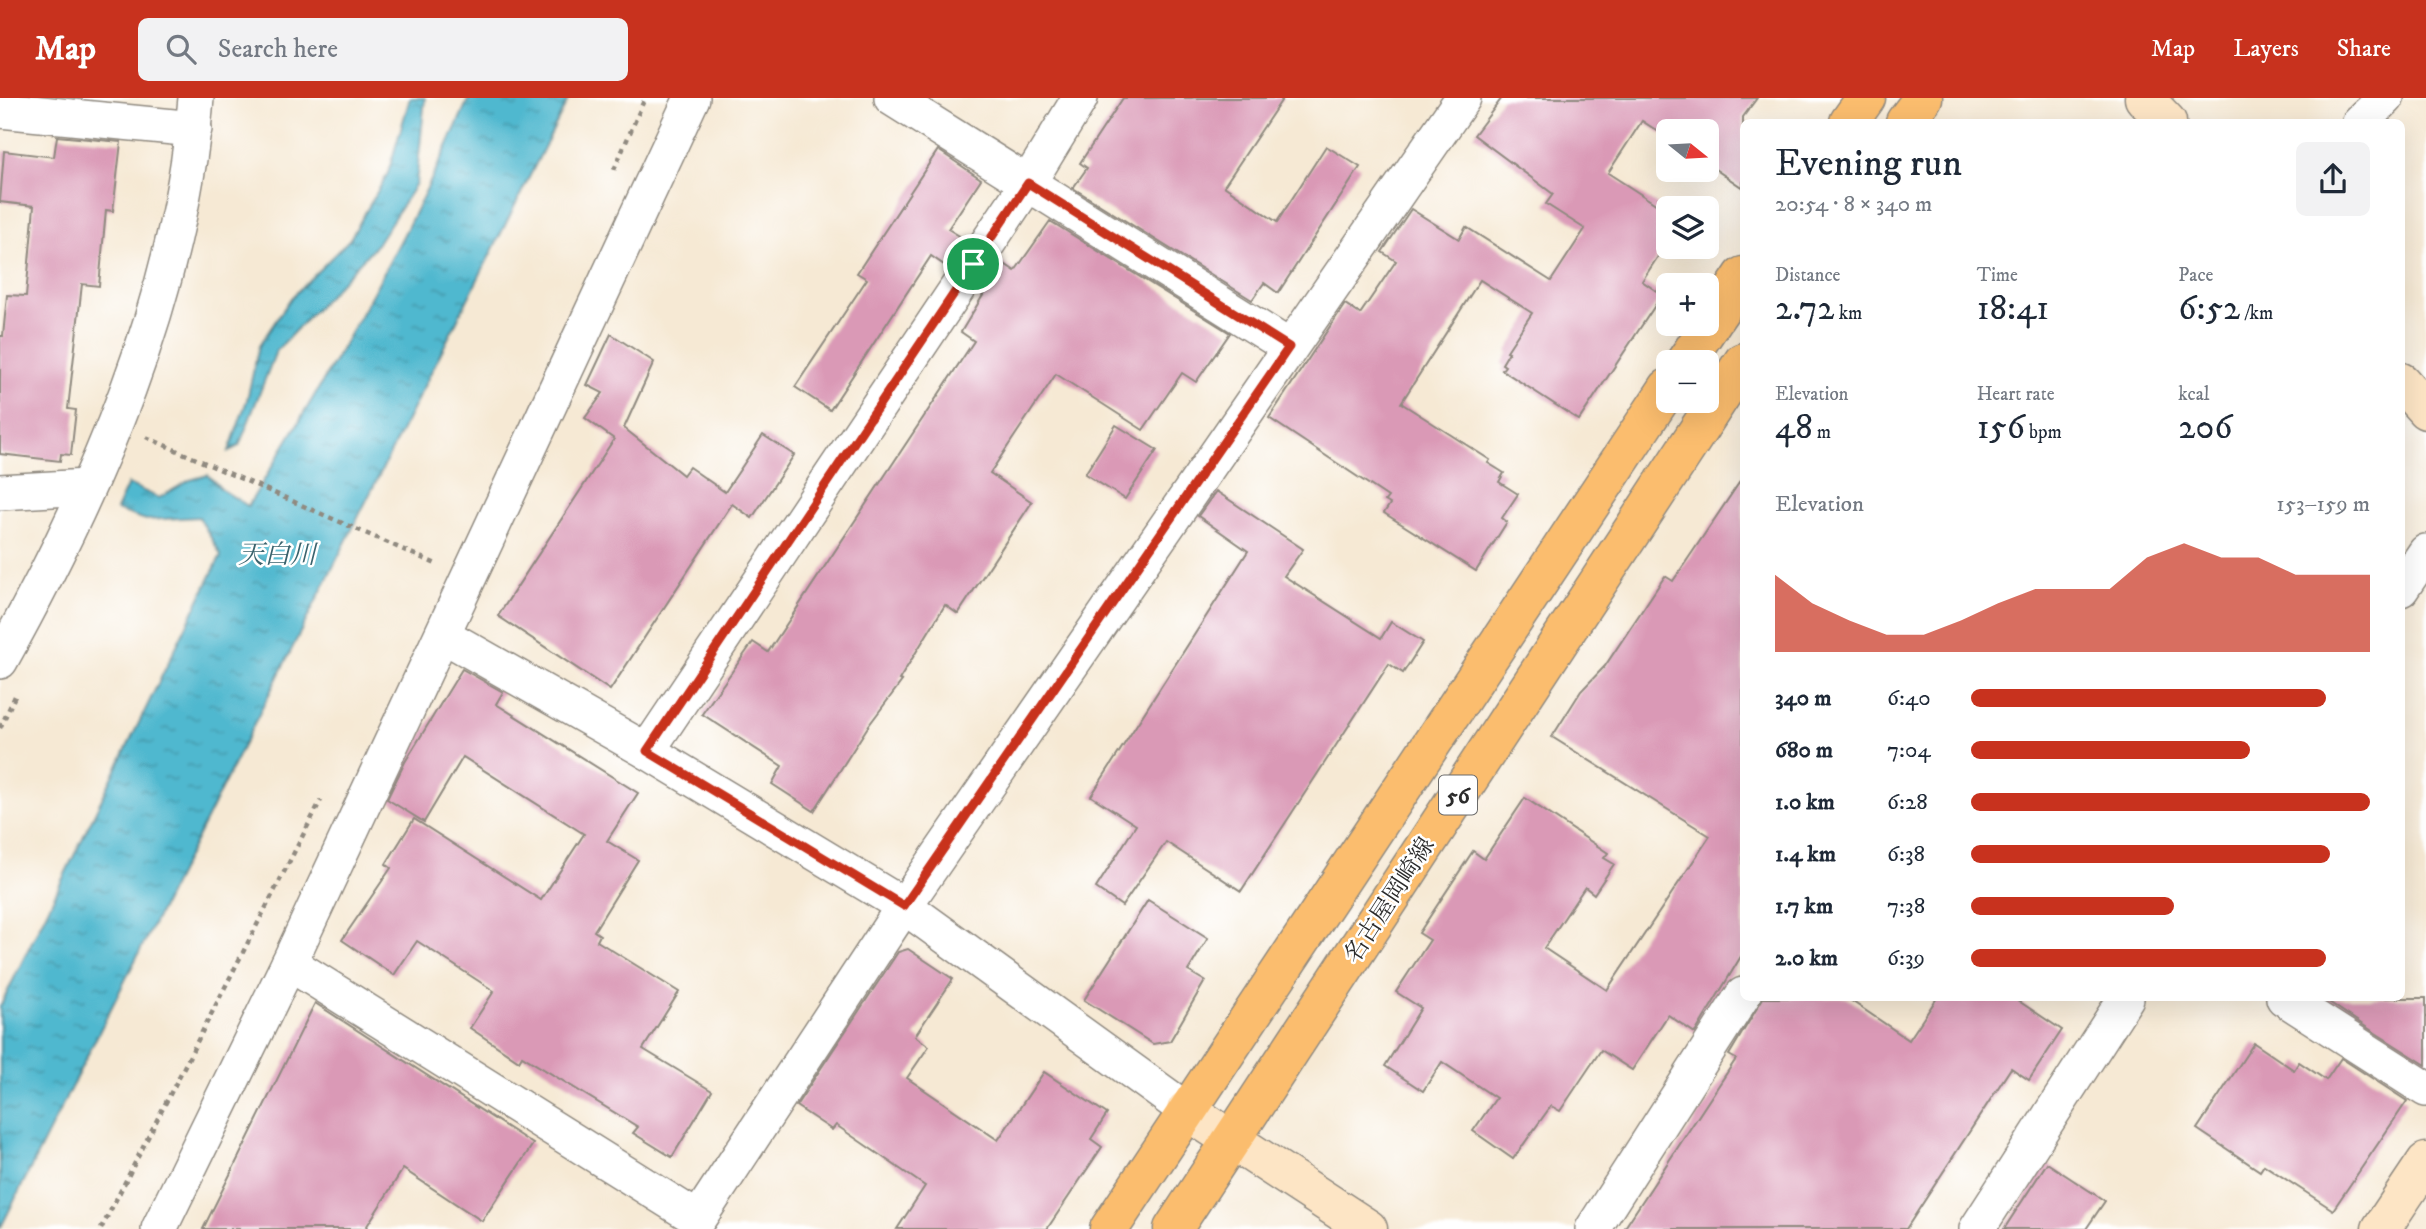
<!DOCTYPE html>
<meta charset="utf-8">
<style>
:root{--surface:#fff;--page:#f2f2f3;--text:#1f2937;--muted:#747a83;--accent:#c8321e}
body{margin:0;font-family:"IM FELL DW Pica","Noto Serif JP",serif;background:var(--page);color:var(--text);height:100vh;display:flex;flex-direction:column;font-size:26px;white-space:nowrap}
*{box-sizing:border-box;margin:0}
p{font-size:23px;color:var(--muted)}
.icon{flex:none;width:38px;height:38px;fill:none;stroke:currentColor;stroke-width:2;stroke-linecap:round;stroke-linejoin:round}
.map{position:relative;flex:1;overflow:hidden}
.side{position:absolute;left:1740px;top:21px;width:665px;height:882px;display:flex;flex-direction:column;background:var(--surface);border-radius:10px;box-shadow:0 7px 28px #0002}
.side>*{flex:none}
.needle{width:46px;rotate:108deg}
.controls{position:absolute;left:1656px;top:21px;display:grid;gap:14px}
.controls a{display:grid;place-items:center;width:63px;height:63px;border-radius:10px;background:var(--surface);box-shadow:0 7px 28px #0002;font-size:35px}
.pin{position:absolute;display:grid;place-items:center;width:60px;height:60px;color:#fff;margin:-30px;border:4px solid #fff;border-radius:50%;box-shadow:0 2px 7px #0007}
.round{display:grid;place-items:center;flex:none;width:74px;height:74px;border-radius:10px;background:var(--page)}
.summary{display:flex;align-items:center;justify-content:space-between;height:119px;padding:0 35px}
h1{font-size:38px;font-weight:600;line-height:52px}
.figures{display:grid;grid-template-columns:repeat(3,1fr);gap:10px;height:119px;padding:7px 35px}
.figures div{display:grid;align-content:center}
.figures b{font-size:35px;font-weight:600}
.figures small{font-size:19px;font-weight:400}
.figures p{font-size:19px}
.chart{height:196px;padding:14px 35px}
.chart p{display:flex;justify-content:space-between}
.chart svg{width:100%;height:126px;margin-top:7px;fill:var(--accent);opacity:.7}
ul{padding:0 35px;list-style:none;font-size:23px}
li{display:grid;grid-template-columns:112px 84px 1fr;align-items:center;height:52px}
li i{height:18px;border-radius:9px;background:var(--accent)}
header{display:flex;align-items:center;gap:42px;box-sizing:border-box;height:98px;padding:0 35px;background:var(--accent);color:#fff}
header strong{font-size:33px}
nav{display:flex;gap:38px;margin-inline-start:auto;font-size:24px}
.search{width:490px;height:63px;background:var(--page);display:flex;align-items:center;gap:18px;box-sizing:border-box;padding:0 24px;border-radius:10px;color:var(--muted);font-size:26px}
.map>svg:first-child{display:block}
.water{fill:url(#water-ripples);stroke:#3e727d;stroke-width:2}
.building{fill:#da99b6}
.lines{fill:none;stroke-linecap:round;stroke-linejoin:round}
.street-casing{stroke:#908a80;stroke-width:38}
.secondary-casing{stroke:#908a80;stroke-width:41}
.primary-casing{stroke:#908a80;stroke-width:41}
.path{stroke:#908a80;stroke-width:4.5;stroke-dasharray:5 5;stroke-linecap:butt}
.street{stroke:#fff;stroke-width:35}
.secondary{stroke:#fde5c5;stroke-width:38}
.primary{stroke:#fbbd6e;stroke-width:38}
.route-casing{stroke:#fff;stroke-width:14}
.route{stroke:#c8321e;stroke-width:9}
.labels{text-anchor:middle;stroke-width:5;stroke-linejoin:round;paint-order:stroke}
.shield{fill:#fff;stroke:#6b6b6b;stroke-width:2}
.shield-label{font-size:23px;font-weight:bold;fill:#2b2b2b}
.street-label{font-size:24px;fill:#2b2b2b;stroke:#fff}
.water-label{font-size:26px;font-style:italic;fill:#3a636d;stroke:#fff}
</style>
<header>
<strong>Map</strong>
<div class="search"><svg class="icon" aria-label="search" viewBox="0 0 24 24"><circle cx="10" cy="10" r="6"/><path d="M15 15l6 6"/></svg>Search here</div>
<nav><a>Map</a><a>Layers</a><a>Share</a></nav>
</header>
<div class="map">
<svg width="2426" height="1131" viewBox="0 0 2426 1131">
<defs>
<pattern id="water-ripples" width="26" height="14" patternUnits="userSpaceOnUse" patternTransform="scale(1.75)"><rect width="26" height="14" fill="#50b8cf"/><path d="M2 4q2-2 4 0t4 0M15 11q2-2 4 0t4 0" fill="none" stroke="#4396a8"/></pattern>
</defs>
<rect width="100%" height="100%" fill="#fff"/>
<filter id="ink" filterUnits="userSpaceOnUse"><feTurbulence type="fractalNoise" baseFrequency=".0143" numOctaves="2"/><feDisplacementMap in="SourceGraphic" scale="14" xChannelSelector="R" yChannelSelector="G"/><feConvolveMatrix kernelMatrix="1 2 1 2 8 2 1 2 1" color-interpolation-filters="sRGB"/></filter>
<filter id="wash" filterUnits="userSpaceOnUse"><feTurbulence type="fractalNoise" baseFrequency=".00686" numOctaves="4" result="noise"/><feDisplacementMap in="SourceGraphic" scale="28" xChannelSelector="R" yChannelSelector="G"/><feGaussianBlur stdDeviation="1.57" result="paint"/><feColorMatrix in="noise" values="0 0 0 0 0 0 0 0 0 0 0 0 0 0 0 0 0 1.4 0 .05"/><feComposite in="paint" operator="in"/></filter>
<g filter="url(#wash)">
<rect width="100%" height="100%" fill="#f6e9d4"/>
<g class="water">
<polygon points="410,0 425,0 416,86 377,146 276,253 239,348 229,353 247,302 259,248 291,200 350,141 388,75"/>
<path d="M469,0H569L0,1131V909L221,457L199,419L146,422L116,412L128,386L159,400L190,382L208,377L221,391L248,408C329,276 407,142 469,0Z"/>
</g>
<g id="blocks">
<g class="building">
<polygon points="1123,0 1283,0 1224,88 1277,124 1326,48 1360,69 1278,195 1264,185 1252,202 1073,90 1087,70 1080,65"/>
<polygon points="1502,0 1757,0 1743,19 1743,90 1706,65 1706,33 1668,33 1668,40 1642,23 1608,75 1668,114 1668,143 1642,183 1662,197 1579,322 1502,272 1505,268 1502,266 1509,254 1507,253 1532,215 1480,182 1401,305 1490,362 1488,365 1504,375 1499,384 1518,396 1502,420 1507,424 1476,473 1384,415 1390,406 1385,403 1388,399 1269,320 1345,206 1360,216 1396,163 1382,154 1411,111 1459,141 1466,129 1551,183 1585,131 1546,106 1553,96 1474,37"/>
<polygon points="57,38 121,44 113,113 106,112 99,188 82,186 68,311 76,312 71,357 61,356 60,363 0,356 0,238 3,238 7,197 26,198 34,108 0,104 4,53 54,59"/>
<polygon points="938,52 981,81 948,131 966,142 947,169 931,158 830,312 795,289 867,181 857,175"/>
<polygon points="1050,123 1230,235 1196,284 1182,275 1143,332 1056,276 990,375 1032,404 958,516 945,507 899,582 902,583 869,627 814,713 772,686 782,668 702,616 753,544 768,554 974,243 961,234 985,194 981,191 1000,163 1015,173"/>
<polygon points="611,236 654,264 624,330 683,377 689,369 725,394 763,337 794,357 752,420 732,406 610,592 498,518 614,341 585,320 603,295 587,287"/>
<polygon points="1116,327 1157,352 1125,401 1085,376"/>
<polygon points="1743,379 1743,855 1695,935 1668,917 1632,972 1601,952 1560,1013 1551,1008 1513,1061 1473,1033 1496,1000 1442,964 1423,993 1385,968 1421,910 1396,894 1430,842 1419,835 1473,753 1484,761 1525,700 1608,755 1604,760 1614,766 1594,796 1585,789 1544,850 1607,892 1710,738 1552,639 1581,593 1605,568 1665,478 1673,483"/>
<polygon points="1216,393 1303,451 1284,478 1381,540 1391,524 1423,544 1403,575 1389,566 1241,793 1166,744 1122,808 1096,790 1136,727 1091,698 1248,453 1198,418"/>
<polygon points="462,571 503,594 496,606 638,695 607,743 638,762 594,833 600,837 597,843 679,894 643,951 712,993 672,1059 633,1035 638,1029 522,958 519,963 470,930 494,893 417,843 394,877 342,842 391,770 386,766 414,721 541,802 584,736 463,659 424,724 387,701 405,664"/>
<polygon points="1148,802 1208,840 1188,873 1205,883 1170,943 1153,946 1084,902"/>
<polygon points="908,851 953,881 915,938 929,948 907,980 998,1042 1044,974 1107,1016 1091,1041 1102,1049 1047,1131 897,1131 925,1088 836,1027 832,1032 796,1008 898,854"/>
<polygon points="1763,900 1847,900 1909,942 1937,900 2014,900 2062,932 2029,982 2011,970 1906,1131 1624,1131 1736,961 1729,957"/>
<polygon points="2323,900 2426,900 2426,967 2363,927"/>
<polygon points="315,905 533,1046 482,1123 403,1071 365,1131 203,1131"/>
<polygon points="2254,945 2294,972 2299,964 2326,982 2341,960 2407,1003 2333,1112 2264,1067 2260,1073 2197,1031"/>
<polygon points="2047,1065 2105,1103 2086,1131 2004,1131"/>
</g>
</g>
</g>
<g filter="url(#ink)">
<use href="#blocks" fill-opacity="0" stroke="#908a80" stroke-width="2"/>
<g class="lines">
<defs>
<g id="street">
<polyline points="892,0 1289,249"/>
<polyline points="0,12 194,31"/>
<polyline points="2360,24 2386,0"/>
<polyline points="0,394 87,389"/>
<polyline points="2401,491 2426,454"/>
<polyline points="443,537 647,653 904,808 1186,1012"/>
<path d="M0,563C96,391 180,199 196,0"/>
<polyline points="647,653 1028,85 1080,0"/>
<polyline points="289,865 698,1121 904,808 1463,0"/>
<polyline points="2284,900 2426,991"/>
<polyline points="159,1131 289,865 692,0"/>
<polyline points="1593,1131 1743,897"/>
<polyline points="1977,1131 2126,900"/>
</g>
<g id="secondary">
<polyline points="2144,0 2167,24"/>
<polyline points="2401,284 2426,312"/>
<polyline points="1186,1012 1368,1131"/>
<polyline points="2381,1131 2426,1064"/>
</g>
<g id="primary">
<polyline points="1849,24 1866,0"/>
<polyline points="1905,24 1923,0"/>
<polyline points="1685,264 1743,178"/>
<polyline points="1109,1131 1668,290"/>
<polyline points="1173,1131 1743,264"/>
</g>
</defs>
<use href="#street" class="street-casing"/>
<use href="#secondary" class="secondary-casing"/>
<use href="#primary" class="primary-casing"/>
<g class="path">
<polyline points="614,72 645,0"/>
<polyline points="146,339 436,466"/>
<polyline points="0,630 16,596"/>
<polyline points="101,1131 321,702"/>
</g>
<use href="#street" class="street"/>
<use href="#secondary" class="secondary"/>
<use href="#primary" class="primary"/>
</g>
</g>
<g class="lines" filter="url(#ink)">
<defs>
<polygon id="route" points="1028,85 1289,249 904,808 647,653"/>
</defs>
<use href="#route" class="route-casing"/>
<use href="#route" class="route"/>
</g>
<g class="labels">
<rect class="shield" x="1439" y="677.5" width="38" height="39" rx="5"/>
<g class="shield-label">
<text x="1458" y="705">56</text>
</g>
<g class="street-label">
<text transform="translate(1389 802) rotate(-57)" y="8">名古屋岡崎線</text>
</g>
<g class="water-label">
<text x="277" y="465">天白川</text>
</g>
</g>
</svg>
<div class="controls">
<a><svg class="needle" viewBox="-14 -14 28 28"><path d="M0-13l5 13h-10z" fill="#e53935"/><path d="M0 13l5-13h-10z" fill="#747a83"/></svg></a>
<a><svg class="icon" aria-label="layers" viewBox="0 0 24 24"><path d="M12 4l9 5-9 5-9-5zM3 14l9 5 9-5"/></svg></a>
<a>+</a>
<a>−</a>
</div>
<div class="pin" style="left:973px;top:166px;background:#1e9e55"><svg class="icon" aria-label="arrive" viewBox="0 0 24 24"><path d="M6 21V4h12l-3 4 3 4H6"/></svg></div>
<section class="side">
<div class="summary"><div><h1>Evening run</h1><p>20:54 · 8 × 340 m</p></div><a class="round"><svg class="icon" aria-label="share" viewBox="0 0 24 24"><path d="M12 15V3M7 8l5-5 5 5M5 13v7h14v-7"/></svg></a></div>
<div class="figures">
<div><p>Distance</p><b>2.72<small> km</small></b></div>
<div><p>Time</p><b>18:41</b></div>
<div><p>Pace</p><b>6:52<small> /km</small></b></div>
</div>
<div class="figures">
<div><p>Elevation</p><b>48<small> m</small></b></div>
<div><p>Heart rate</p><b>156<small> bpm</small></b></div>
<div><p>kcal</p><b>206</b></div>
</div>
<div class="chart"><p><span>Elevation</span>153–159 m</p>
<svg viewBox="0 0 160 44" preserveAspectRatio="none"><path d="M0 44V17L10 27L20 33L30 38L40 38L50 33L60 27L70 22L80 22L90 22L100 11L110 6L120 11L130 11L140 17L150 17L160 17V44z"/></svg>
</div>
<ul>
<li><b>340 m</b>6:40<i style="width:89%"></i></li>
<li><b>680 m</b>7:04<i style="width:70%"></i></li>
<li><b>1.0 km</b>6:28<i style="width:100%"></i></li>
<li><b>1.4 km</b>6:38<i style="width:90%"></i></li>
<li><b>1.7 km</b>7:38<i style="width:51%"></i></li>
<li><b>2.0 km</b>6:39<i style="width:89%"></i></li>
</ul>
</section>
</div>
